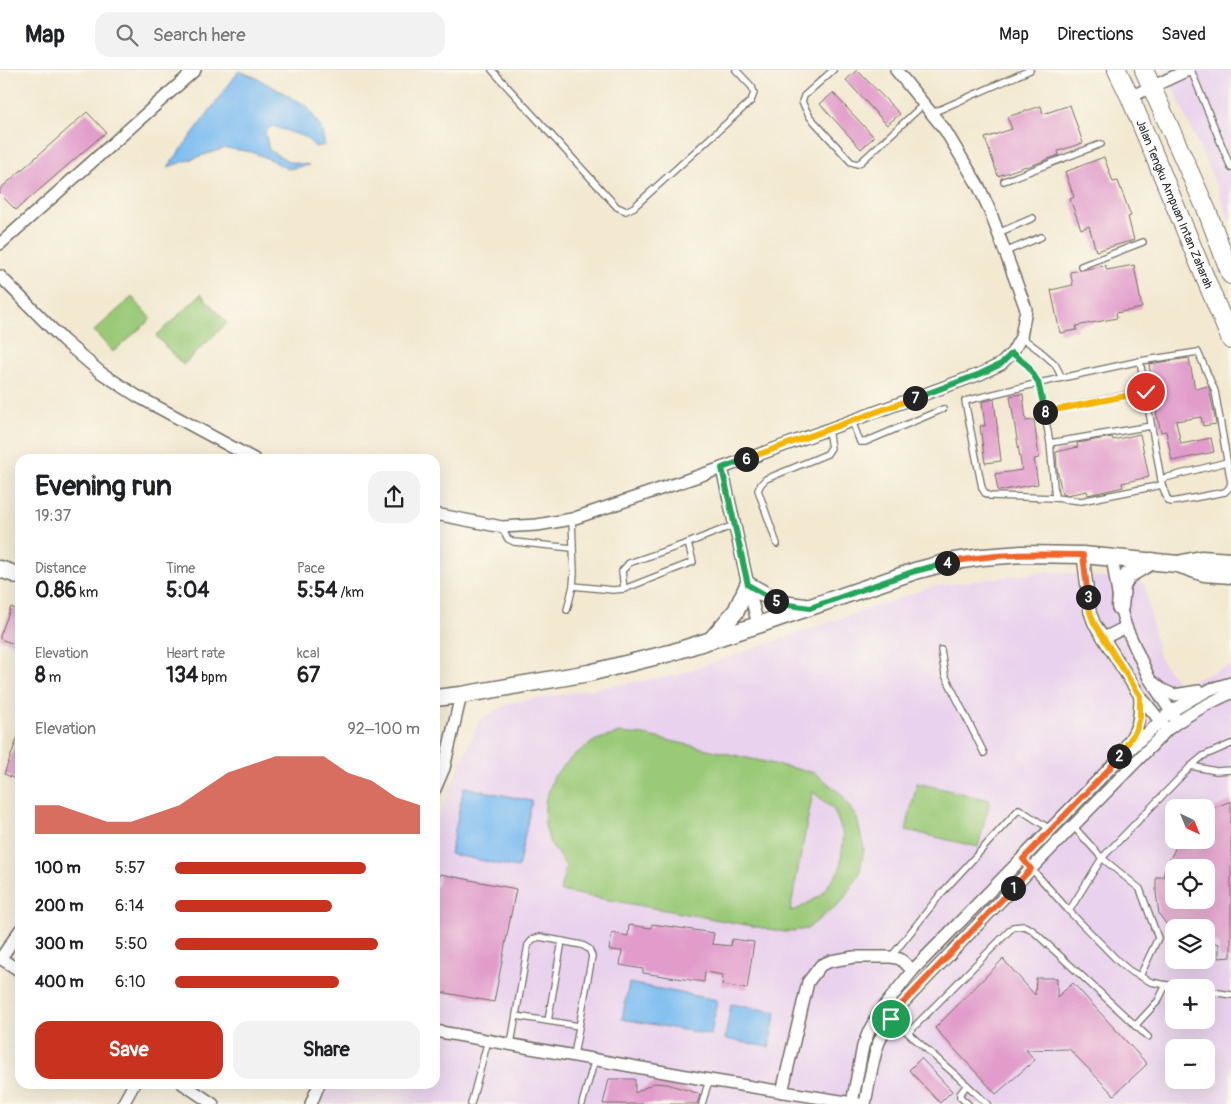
<!DOCTYPE html>
<meta charset="utf-8">
<style>
:root{--surface:#fff;--page:#f2f2f2;--text:#202124;--muted:#757577;--line:#e0e0e0;--accent:#c8321e}
body{margin:0;font-family:Pangolin,sans-serif;background:var(--page);color:var(--text);height:100vh;display:flex;flex-direction:column;font-size:19px;white-space:nowrap}
*{box-sizing:border-box;margin:0}
p{font-size:16px;color:var(--muted)}
.icon{flex:none;width:28px;height:28px;fill:none;stroke:currentColor;stroke-width:2;stroke-linecap:round;stroke-linejoin:round}
.map{position:relative;flex:1;overflow:hidden}
.sheet{position:absolute;left:15px;top:384px;width:425px;height:635px;display:flex;flex-direction:column;background:var(--surface);border-radius:15px;box-shadow:0 5px 20px #0002}
.sheet>*{flex:none}
.needle{width:32px;rotate:137deg}
.fabs{position:absolute;left:1165px;top:729px;display:grid;gap:10px}
.fabs a{display:grid;place-items:center;width:50px;height:50px;border-radius:10px;background:var(--surface);box-shadow:0 5px 20px #0002;font-size:25px}
.pin{position:absolute;display:grid;place-items:center;width:42px;height:42px;color:#fff;margin:-21px;border:2px solid #fff;border-radius:50%;box-shadow:0 1px 5px #0007}
.km{position:absolute;width:25px;height:25px;margin:-12px;border-radius:50%;background:#222;color:#fff;font-size:14px;line-height:25px;text-align:center}
.round{display:grid;place-items:center;flex:none;width:52px;height:52px;border-radius:15px;background:var(--page)}
.headline{display:flex;align-items:center;justify-content:space-between;height:85px;padding:0 20px}
h1{font-size:28px;font-weight:700;line-height:38px}
.stats{display:grid;grid-template-columns:repeat(3,1fr);gap:8px;height:85px;padding:5px 20px}
.stats div{display:grid;align-content:center}
.stats b{font-size:21px;font-weight:700}
.stats small{font-size:14px;font-weight:400}
.stats p{font-size:14px}
.chart{height:140px;padding:10px 20px}
.chart p{display:flex;justify-content:space-between}
.chart svg{width:100%;height:90px;margin-top:5px;fill:var(--accent);opacity:.7}
.cta{display:flex;gap:10px;margin-top:auto;padding:10px 20px}
.cta a{flex:1;height:58px;border-radius:15px;background:var(--accent);color:#fff;font-size:20px;font-weight:700;line-height:58px;text-align:center}
.cta a+a{background:var(--page);color:var(--text)}
ul{padding:0 20px;list-style:none;font-size:16px}
li{display:grid;grid-template-columns:80px 60px 1fr;align-items:center;height:38px}
li i{height:12px;border-radius:6px;background:var(--accent)}
header{display:flex;align-items:center;gap:30px;box-sizing:border-box;height:70px;padding:0 25px;background:var(--surface);border-bottom:1px solid var(--line)}
header strong{font-size:24px}
nav{display:flex;gap:28px;margin-inline-start:auto;font-size:18px}
.search{width:350px;height:45px;background:var(--page);display:flex;align-items:center;gap:12px;box-sizing:border-box;padding:0 18px;border-radius:15px;color:var(--muted);font-size:19px}
.map>svg:first-child{display:block}
.built{fill:#e9d2ed;fill-rule:evenodd}
.green{fill:#9ac977;stroke:#627a51;fill-rule:evenodd}
.water{fill:#7cbcf1;stroke:#54748e}
.building{fill:#e19ccb;fill-rule:evenodd}
.lines{fill:none;stroke-linecap:round;stroke-linejoin:round}
.lane-casing{stroke:#716e65;stroke-width:8}
.street-casing{stroke:#716e65;stroke-width:14}
.secondary-casing{stroke:#716e65;stroke-width:19}
.primary-casing{stroke:#716e65;stroke-width:20}
.lane{stroke:#fff;stroke-width:5.5}
.street{stroke:#fff;stroke-width:11}
.secondary{stroke:#fff;stroke-width:16}
.primary{stroke:#fff;stroke-width:18}
.split-1-casing{stroke:#fff;stroke-width:10}
.split-2-casing{stroke:#fff;stroke-width:10}
.split-3-casing{stroke:#fff;stroke-width:10}
.split-4-casing{stroke:#fff;stroke-width:10}
.split-5-casing{stroke:#fff;stroke-width:10}
.split-6-casing{stroke:#fff;stroke-width:10}
.split-7-casing{stroke:#fff;stroke-width:10}
.split-8-casing{stroke:#fff;stroke-width:10}
.split-9-casing{stroke:#fff;stroke-width:10}
.split-1{stroke:#f0652b;stroke-width:6}
.split-2{stroke:#f0652b;stroke-width:6}
.split-3{stroke:#f5b400;stroke-width:6}
.split-4{stroke:#f0652b;stroke-width:6}
.split-5{stroke:#22a559;stroke-width:6}
.split-6{stroke:#22a559;stroke-width:6}
.split-7{stroke:#f5b400;stroke-width:6}
.split-8{stroke:#22a559;stroke-width:6}
.split-9{stroke:#f5b400;stroke-width:6}
.labels{text-anchor:middle;stroke-width:4;stroke-linejoin:round;paint-order:stroke}
.street-label{font-size:12px;fill:#2b2b2b;stroke:#fbf7ec}
</style>
<header>
<strong>Map</strong>
<div class="search"><svg class="icon" aria-label="search" viewBox="0 0 24 24"><circle cx="10" cy="10" r="6"/><path d="M15 15l6 6"/></svg>Search here</div>
<nav><a>Map</a><a>Directions</a><a>Saved</a></nav>
</header>
<div class="map">
<svg width="1231" height="1034" viewBox="0 0 1231 1034">
<rect width="100%" height="100%" fill="#fbf7ec"/>
<filter id="ink" filterUnits="userSpaceOnUse"><feTurbulence type="fractalNoise" baseFrequency=".02" numOctaves="2"/><feDisplacementMap in="SourceGraphic" scale="10" xChannelSelector="R" yChannelSelector="G"/><feConvolveMatrix kernelMatrix="1 2 1 2 8 2 1 2 1" color-interpolation-filters="sRGB"/></filter>
<filter id="wash" filterUnits="userSpaceOnUse"><feTurbulence type="fractalNoise" baseFrequency=".0096" numOctaves="4" result="noise"/><feDisplacementMap in="SourceGraphic" scale="20" xChannelSelector="R" yChannelSelector="G"/><feGaussianBlur stdDeviation="1.12" result="paint"/><feColorMatrix in="noise" values="0 0 0 0 0 0 0 0 0 0 0 0 0 0 0 0 0 1.4 0 .05"/><feComposite in="paint" operator="in"/></filter>
<g filter="url(#wash)">
<rect width="100%" height="100%" fill="#f3e9d1"/>
<g class="built">
<polygon points="1165,0 1231,0 1231,153 1216,115"/>
<path d="M1051,501L1144,513L1159,587L1180,616L1231,595V1034H317L326,1014H435V755L480,649L510,633L677,605L931,517ZM1174,738H1206V770H1174ZM1174,798H1206V830H1174ZM1174,858H1206V890H1174ZM1174,918H1206V950H1174ZM1174,978H1206V1010H1174Z"/>
</g>
<g class="green">
<polygon points="201,224 227,253 183,295 156,266"/>
<polygon points="132,227 151,249 113,282 94,261"/>
<path d="M619,663L644,665L815,703L841,724L857,749L864,779L859,806L842,831L807,859L785,862L560,821L566,796L550,773L545,755V732L554,706L574,685L596,670ZM813,722L834,740L844,766L840,799L821,825L798,839L790,841Z"/>
<polygon points="917,713 990,730 978,777 906,760"/>
</g>
<g class="water">
<polygon points="239,1 255,7 307,36 321,58 325,75 315,77 305,67 272,56 265,62 269,80 290,92 309,95 288,99 269,89 252,82 225,78 168,97"/>
<polygon points="464,717 532,731 518,798 450,784"/>
<polygon points="629,913 717,930 711,965 622,949"/>
<polygon points="731,934 776,942 769,977 725,969"/>
</g>
<g id="blocks">
<g class="building">
<polygon points="857,0 900,44 887,55 846,10"/>
<polygon points="833,23 874,67 861,79 820,34"/>
<polygon points="1070,35 1083,73 1058,81 1059,85 1027,97 1026,96 998,106 985,68 1012,59 1007,47 1041,36 1043,44"/>
<polygon points="87,42 106,62 16,140 0,124 0,119"/>
<polygon points="1104,87 1113,112 1118,111 1131,146 1128,147 1134,170 1096,181 1089,156 1081,159 1070,129 1074,127 1065,102"/>
<polygon points="1105,195 1107,200 1134,195 1142,238 1116,243 1117,248 1076,256 1077,260 1060,263 1051,220 1073,215 1070,202 1082,200"/>
<polygon points="1189,288 1195,319 1208,316 1209,318 1216,354 1203,356 1201,347 1176,351 1181,374 1211,368 1214,382 1172,391 1166,361 1161,362 1153,329 1154,329 1149,294"/>
<polygon points="1023,324 1026,351 1034,350 1039,388 1034,389 1038,414 998,421 995,404 1022,400 1010,326"/>
<polygon points="994,329 1001,391 985,393 980,356 985,356 982,332"/>
<polygon points="1140,364 1149,407 1122,413 1123,417 1088,425 1087,421 1067,425 1062,424 1057,399 1056,382 1078,377 1077,373 1112,367 1113,370"/>
<polygon points="11,537 20,541 20,576 0,569 0,566"/>
<polygon points="19,664 20,664 20,711 4,704"/>
<path d="M1231,731V887L1219,888V874L1206,870V858H1169L1159,844L1156,822V807H1163L1165,798L1175,779L1166,770H1206V741ZM1174,798H1206V830H1174Z"/>
<polygon points="440,804 516,819 494,932 435,921 435,816 437,816"/>
<polygon points="652,854 714,863 712,874 731,876 732,869 754,872 747,919 722,915 723,905 705,902 704,912 643,903 643,899 620,895 622,881 609,880 612,863 628,866 629,855 651,858"/>
<polygon points="1003,889 1035,925 1036,908 1057,908 1057,927 1073,913 1147,994 1114,1025 1069,979 1026,980 1035,990 996,1024 935,958"/>
<polygon points="921,988 952,1021 940,1033 909,1000"/>
<polygon points="609,1009 635,1009 635,1023 654,1013 667,1014 700,1024 697,1034 603,1034"/>
</g>
</g>
</g>
<g filter="url(#ink)">
<use href="#blocks" fill-opacity="0" stroke="#716e65" stroke-width="1"/>
<g class="lines">
<defs>
<g id="lane">
<polyline points="492,0 617,137 626,141 634,137 751,31 754,23 752,17 736,0"/>
<polyline points="833,0 804,26 802,32 810,47 851,92 857,94 861,92 924,34"/>
<polyline points="1191,0 1231,98"/>
<polyline points="932,43 1030,0"/>
<polyline points="1004,111 1101,74"/>
<polyline points="998,163 1033,148"/>
<polyline points="1005,182 1041,167"/>
<polyline points="1081,196 1143,172"/>
<polyline points="1021,267 1040,281 1055,294 1062,308"/>
<polygon points="1198,282 1215,321 1231,413 1229,418 1225,422 1172,432 1168,431 1162,415 1081,431 1055,428 990,426 985,423 982,418 965,331 1039,313 1140,291"/>
<polyline points="1012,283 1028,296 1039,313 1050,373 1055,428"/>
<polyline points="1140,291 1162,415"/>
<polyline points="1045,342 1145,321"/>
<polyline points="852,351 860,372 865,372 943,339"/>
<polyline points="1050,373 1151,356"/>
<polyline points="1161,409 1227,392"/>
<polyline points="502,458 508,469 514,472 572,478"/>
<polyline points="777,474 758,420 761,414 766,409 827,384 831,378 828,359"/>
<polyline points="573,516 613,520 624,519 693,492 688,473 734,455"/>
<polyline points="624,519 622,501 629,493 688,473"/>
<polyline points="567,540 573,516 574,503 572,449"/>
<polyline points="941,580 945,605 984,683"/>
<polyline points="1191,696 1216,701 1231,700"/>
<polyline points="1073,756 1102,788 1140,819 1158,868 1140,906"/>
<polyline points="1023,789 1069,841 1119,892 1130,901 1151,912 1183,918"/>
<polyline points="1069,841 1102,788 1191,696 1203,686 1231,674"/>
<polyline points="891,887 940,825 1019,739 1050,759"/>
<polyline points="1206,921 1231,925"/>
<polyline points="516,946 579,956"/>
<polyline points="891,949 908,963"/>
<polyline points="548,951 562,871"/>
<polyline points="1135,956 1158,931 1166,915"/>
<polyline points="511,974 528,875 533,869 540,867 582,875 589,879 592,886 574,985"/>
<polyline points="967,1015 960,1024 960,1027 968,1034"/>
<polyline points="471,1034 488,970"/>
<polyline points="582,1034 595,989"/>
<polyline points="702,1034 709,1010"/>
<polyline points="987,1034 967,1015 908,963 1013,857 1024,856 1031,859 1148,967"/>
</g>
<g id="street">
<polyline points="1130,27 1188,0"/>
<polyline points="0,174 195,0"/>
<polyline points="0,206 63,270 100,302 137,326 254,389"/>
<polyline points="722,398 748,515 758,555"/>
<polyline points="435,444 502,457 537,455 572,449 722,398 980,304 1001,294 1012,283 1021,267 1026,239 990,141 979,117 945,60 896,0"/>
<polyline points="1083,485 1090,542 1094,553 1140,626 1165,657"/>
<polyline points="1112,487 1120,537 1126,557 1149,608 1175,648"/>
<polyline points="1104,568 1126,557"/>
<polyline points="1154,613 1161,619 1174,625 1199,621"/>
<path d="M1123,680C1138,660 1140,651 1140,626"/>
<polyline points="435,719 444,698 461,625"/>
<polyline points="0,888 20,901"/>
<polyline points="1,888 20,860"/>
<polyline points="435,961 709,1010 859,1034"/>
<polyline points="183,1014 213,1034"/>
<polyline points="782,1022 808,912 821,895 831,891 854,887 891,887 900,889 913,900"/>
<polyline points="852,1033 863,976 869,961 879,943 913,900 1110,698 1170,642 1192,629 1211,619 1231,613"/>
<polyline points="123,1034 134,1014"/>
<polyline points="311,1034 319,1014"/>
<path d="M865,1034C869,1013 872,991 879,972C885,958 894,946 902,934L1031,799L1167,660C1186,645 1209,633 1231,623"/>
</g>
<g id="secondary">
<polyline points="1178,494 1201,489 1231,491"/>
<polyline points="0,499 20,506"/>
<polyline points="1120,537 1122,516 1128,505 1152,491"/>
<polyline points="712,569 736,541 748,515 782,534 805,537"/>
<polyline points="435,628 461,625 589,603 670,583 758,555 915,501 949,492 982,487 1022,484 1083,485 1178,494 1204,503 1231,505"/>
</g>
<g id="primary">
<path id="s1" d="M1117,0L1130,27L1231,270"/>
<polyline points="1144,0 1207,141 1231,205"/>
</g>
</defs>
<use href="#lane" class="lane-casing"/>
<use href="#street" class="street-casing"/>
<use href="#secondary" class="secondary-casing"/>
<use href="#primary" class="primary-casing"/>
<use href="#lane" class="lane"/>
<use href="#street" class="street"/>
<use href="#secondary" class="secondary"/>
<use href="#primary" class="primary"/>
</g>
</g>
<g class="lines" filter="url(#ink)">
<defs>
<polyline id="split-1" points="891,949 902,934 1013,818"/>
<polyline id="split-2" points="1013,818 1031,799 1023,789 1110,698 1119,686"/>
<polyline id="split-3" points="1088,527 1090,542 1094,553 1140,626 1140,647 1137,658 1130,670 1119,686"/>
<path id="split-4" d="M947,493C992,483 1037,484 1083,485L1088,527"/>
<polyline id="split-5" points="776,531 782,534 810,538 915,501 947,493"/>
<polyline id="split-6" points="746,389 722,398 748,515 776,531"/>
<polyline id="split-7" points="746,389 915,328"/>
<polyline id="split-8" points="915,328 980,304 1001,294 1012,283 1028,296 1038,312 1045,342"/>
<polyline id="split-9" points="1045,342 1146,322"/>
</defs>
<use href="#split-1" class="split-1-casing"/>
<use href="#split-2" class="split-2-casing"/>
<use href="#split-3" class="split-3-casing"/>
<use href="#split-4" class="split-4-casing"/>
<use href="#split-5" class="split-5-casing"/>
<use href="#split-6" class="split-6-casing"/>
<use href="#split-7" class="split-7-casing"/>
<use href="#split-8" class="split-8-casing"/>
<use href="#split-9" class="split-9-casing"/>
<use href="#split-1" class="split-1"/>
<use href="#split-2" class="split-2"/>
<use href="#split-3" class="split-3"/>
<use href="#split-4" class="split-4"/>
<use href="#split-5" class="split-5"/>
<use href="#split-6" class="split-6"/>
<use href="#split-7" class="split-7"/>
<use href="#split-8" class="split-8"/>
<use href="#split-9" class="split-9"/>
</g>
<g class="labels">
<g class="street-label">
<text dy="4" stroke="none"><textPath href="#s1" startOffset="146">Jalan Tengku Ampuan Intan Zaharah</textPath></text>
</g>
</g>
</svg>
<div class="fabs">
<a><svg class="needle" viewBox="-14 -14 28 28"><path d="M0-13l5 13h-10z" fill="#e53935"/><path d="M0 13l5-13h-10z" fill="#757577"/></svg></a>
<a><svg class="icon" aria-label="locate" viewBox="0 0 24 24"><circle cx="12" cy="12" r="6"/><path d="M12 2v4M12 18v4M2 12h4M18 12h4"/></svg></a>
<a><svg class="icon" aria-label="layers" viewBox="0 0 24 24"><path d="M12 4l9 5-9 5-9-5zM3 14l9 5 9-5"/></svg></a>
<a>+</a>
<a>−</a>
</div>
<div class="pin" style="left:891px;top:949px;background:#1e9e55"><svg class="icon" aria-label="arrive" viewBox="0 0 24 24"><path d="M6 21V4h12l-3 4 3 4H6"/></svg></div>
<div class="pin" style="left:1146px;top:322px;background:#d93025"><svg class="icon" aria-label="check" viewBox="0 0 24 24"><path d="M5 12l5 5 9-10"/></svg></div>
<b class="km" style="left:1013px;top:818px">1</b>
<b class="km" style="left:1119px;top:686px">2</b>
<b class="km" style="left:1088px;top:527px">3</b>
<b class="km" style="left:947px;top:493px">4</b>
<b class="km" style="left:776px;top:531px">5</b>
<b class="km" style="left:746px;top:389px">6</b>
<b class="km" style="left:915px;top:328px">7</b>
<b class="km" style="left:1045px;top:342px">8</b>
<section class="sheet">
<div class="headline"><div><h1>Evening run</h1><p>19:37</p></div><a class="round"><svg class="icon" aria-label="share" viewBox="0 0 24 24"><path d="M12 15V3M7 8l5-5 5 5M5 13v7h14v-7"/></svg></a></div>
<div class="stats">
<div><p>Distance</p><b>0.86<small> km</small></b></div>
<div><p>Time</p><b>5:04</b></div>
<div><p>Pace</p><b>5:54<small> /km</small></b></div>
</div>
<div class="stats">
<div><p>Elevation</p><b>8<small> m</small></b></div>
<div><p>Heart rate</p><b>134<small> bpm</small></b></div>
<div><p>kcal</p><b>67</b></div>
</div>
<div class="chart"><p><span>Elevation</span>92–100 m</p>
<svg viewBox="0 0 160 44" preserveAspectRatio="none"><path d="M0 44V30L10 30L20 34L30 38L40 38L50 34L60 30L70 22L80 14L90 10L100 6L110 6L120 6L130 14L140 18L150 26L160 30V44z"/></svg>
</div>
<ul>
<li><b>100 m</b>5:57<i style="width:78%"></i></li>
<li><b>200 m</b>6:14<i style="width:64%"></i></li>
<li><b>300 m</b>5:50<i style="width:83%"></i></li>
<li><b>400 m</b>6:10<i style="width:67%"></i></li>
</ul>
<div class="cta"><a>Save</a><a>Share</a></div>
</section>
</div>
